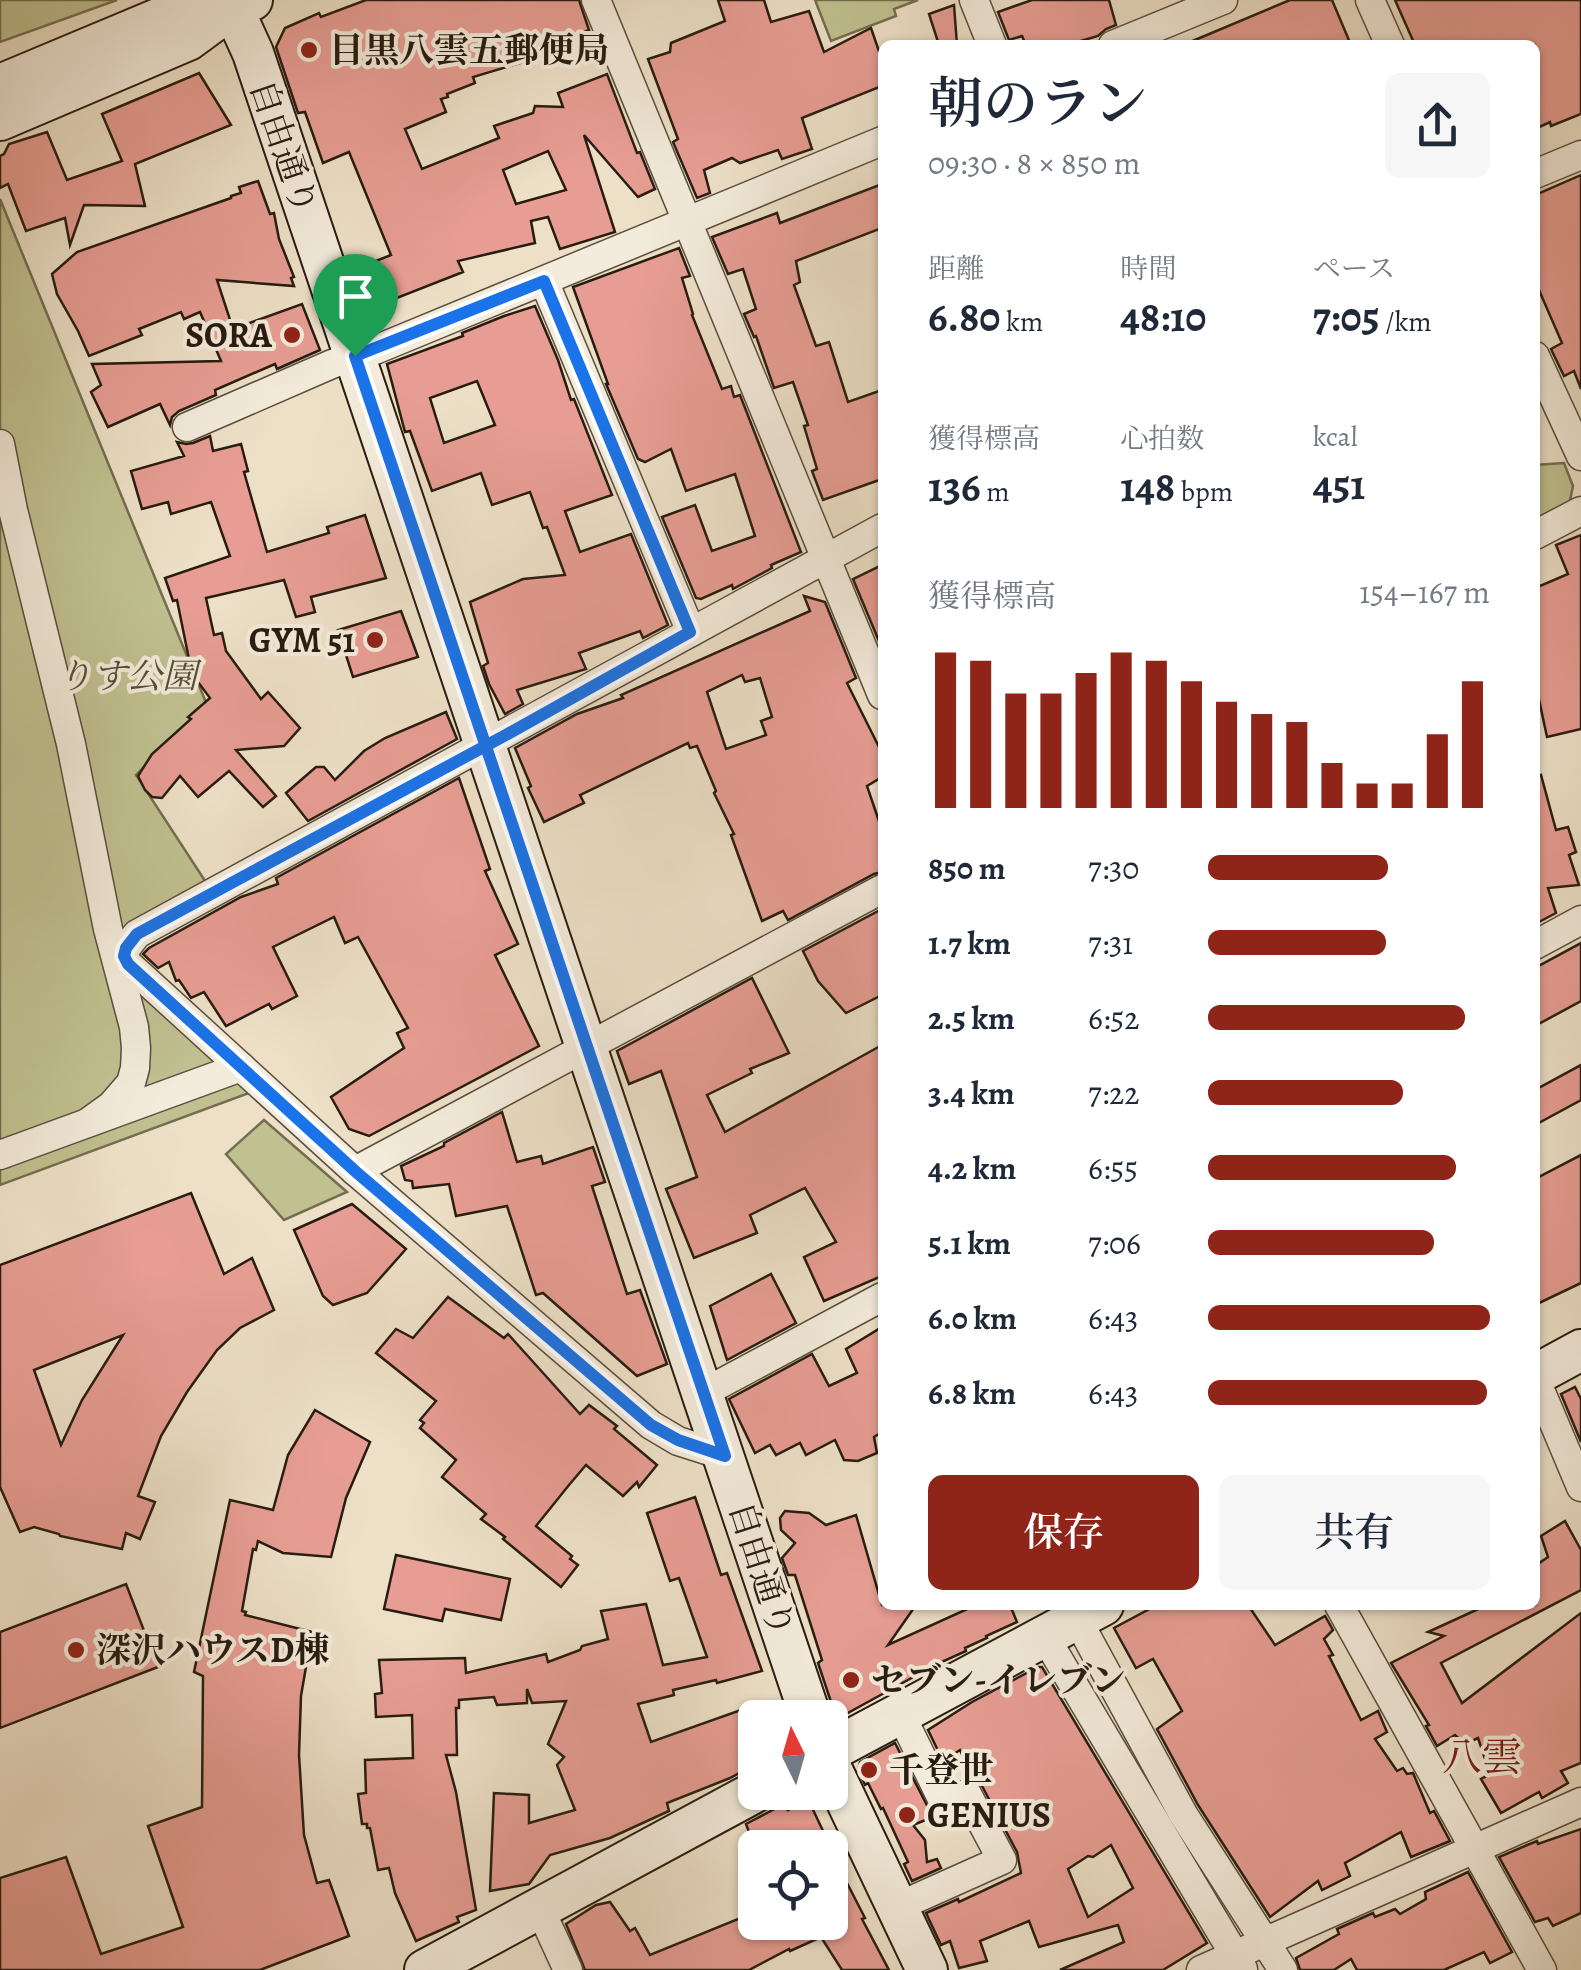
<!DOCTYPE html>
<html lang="ja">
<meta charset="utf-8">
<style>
:root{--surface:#fff;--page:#f6f6f7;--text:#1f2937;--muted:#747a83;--accent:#8f2418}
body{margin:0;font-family:Alegreya,"Noto Serif JP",serif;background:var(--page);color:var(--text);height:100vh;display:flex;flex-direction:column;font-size:38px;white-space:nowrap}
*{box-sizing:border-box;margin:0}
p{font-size:32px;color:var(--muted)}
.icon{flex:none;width:55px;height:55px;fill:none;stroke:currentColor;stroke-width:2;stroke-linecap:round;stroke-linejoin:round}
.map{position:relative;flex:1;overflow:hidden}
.details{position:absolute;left:878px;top:40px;width:662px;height:1570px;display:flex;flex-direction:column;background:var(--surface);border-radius:15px;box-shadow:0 2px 8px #0004}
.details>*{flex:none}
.needle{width:65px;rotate:355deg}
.fabs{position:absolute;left:738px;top:1700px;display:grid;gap:20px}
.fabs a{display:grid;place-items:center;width:110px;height:110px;border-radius:15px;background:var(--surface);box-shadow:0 2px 8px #0004;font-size:50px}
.pin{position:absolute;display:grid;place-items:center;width:85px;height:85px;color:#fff;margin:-102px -42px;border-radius:50% 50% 50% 0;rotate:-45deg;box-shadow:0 0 10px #0007}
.pin .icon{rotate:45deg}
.round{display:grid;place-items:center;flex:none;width:105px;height:105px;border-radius:15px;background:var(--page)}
.head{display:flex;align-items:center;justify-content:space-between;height:170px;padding:0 50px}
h1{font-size:55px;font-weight:600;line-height:75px}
.metrics{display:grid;grid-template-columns:repeat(3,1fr);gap:15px;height:170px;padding:10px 50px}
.metrics div{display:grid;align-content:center}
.metrics b{font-size:42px;font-weight:600}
.metrics small{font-size:28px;font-weight:400}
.metrics p{font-size:28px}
.chart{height:280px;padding:20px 50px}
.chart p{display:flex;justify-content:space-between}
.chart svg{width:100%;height:180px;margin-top:10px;stroke:var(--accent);stroke-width:6}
.button{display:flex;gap:20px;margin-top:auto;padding:20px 50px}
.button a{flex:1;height:115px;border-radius:15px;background:var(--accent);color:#fff;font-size:40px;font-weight:600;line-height:115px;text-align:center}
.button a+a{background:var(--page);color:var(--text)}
ul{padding:0 50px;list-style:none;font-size:32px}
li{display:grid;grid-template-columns:160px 120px 1fr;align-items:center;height:75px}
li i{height:25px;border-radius:12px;background:var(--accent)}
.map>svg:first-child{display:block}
.green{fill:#c0c090;stroke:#746e50;stroke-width:2.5}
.building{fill:#e79d93;stroke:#281c10;stroke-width:2.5;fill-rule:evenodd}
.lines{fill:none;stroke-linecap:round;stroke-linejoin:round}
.street-casing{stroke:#594d3e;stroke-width:31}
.secondary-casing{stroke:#281c10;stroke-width:44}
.street{stroke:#f3ebdb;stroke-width:28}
.secondary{stroke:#f3ebdb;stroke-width:40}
.route-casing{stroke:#fff;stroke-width:20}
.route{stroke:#1a73e8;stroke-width:12}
.poi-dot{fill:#8f2418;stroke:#f3ebdb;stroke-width:4}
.labels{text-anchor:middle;stroke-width:8;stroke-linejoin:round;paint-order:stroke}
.poi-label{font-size:35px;font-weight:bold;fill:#281c10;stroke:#f3ebdb;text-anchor:start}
.street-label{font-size:35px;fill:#281c10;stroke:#f3ebdb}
.park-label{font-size:35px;font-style:italic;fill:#564d36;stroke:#f3ebdb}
.quarter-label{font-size:40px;fill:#7a1f14;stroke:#f3ebdb}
</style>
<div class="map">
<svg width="1581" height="1970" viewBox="0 0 1581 1970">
<rect width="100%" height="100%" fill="#ede0c7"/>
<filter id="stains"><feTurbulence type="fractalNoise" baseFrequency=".002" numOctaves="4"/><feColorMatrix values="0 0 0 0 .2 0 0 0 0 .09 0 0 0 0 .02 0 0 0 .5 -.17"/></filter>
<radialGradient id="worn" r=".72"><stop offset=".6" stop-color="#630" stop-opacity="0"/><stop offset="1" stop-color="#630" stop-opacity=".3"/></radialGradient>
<g class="green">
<polygon points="0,0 117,0 0,42"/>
<polygon points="815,0 918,0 894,9 896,16 831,41"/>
<polygon points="0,199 207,705 136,775 209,887 117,951 257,1090 0,1185"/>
<polygon points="1564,463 1573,486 1569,505 1535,523 1535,465"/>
<polygon points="264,1120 347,1192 284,1220 226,1154"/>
</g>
<g class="building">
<path d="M366,0H579L589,30L525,54L527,61L473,77L475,83L447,94L448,97L441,99L446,112L405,129L422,169L499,138L494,126L533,113L535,106L563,107L558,93L607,74L637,153L640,152L655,189L638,197L584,135L615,232L560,249L548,217L531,221L535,243L458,261L463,272L374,307L358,268L391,255L349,152L323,163L305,112L298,113L276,47L285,28L319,13L321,17ZM548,151L566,190L516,204L503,170Z"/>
<polygon points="718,0 764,0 771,22 809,11 824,52 871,28 882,60 882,86 802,118 812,149 782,159 778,150 740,163 732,158 704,170 710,193 697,198 673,142 678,139 648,59 670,52 671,43 725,21"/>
<polygon points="1032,0 1109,0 1116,25 1106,29 1098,36 1067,45 1026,45 1022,36 1009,40 998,12"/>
<polygon points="1290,0 1332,0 1351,45 1183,45"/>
<polygon points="1395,0 1581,0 1581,114 1551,126 1550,122 1535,129 1535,45 1415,45"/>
<polygon points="954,5 957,45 939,45 929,14"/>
<polygon points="199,73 231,125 135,164 145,206 84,205 70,245 65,218 26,231 8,184 0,188 0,156 4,154 9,144 47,132 67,180 122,161 102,114"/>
<polygon points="1581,175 1581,389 1574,371 1564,376 1551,349 1562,343 1535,281 1535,195"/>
<polygon points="258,181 270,214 274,213 279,239 294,277 291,278 294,286 217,280 233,329 302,304 320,350 277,369 275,364 215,390 216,395 179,411 172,417 170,425 160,404 108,427 91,392 101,385 92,364 221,361 200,312 184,319 181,312 139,329 142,335 89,356 78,331 57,294 52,274 77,252 231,198 231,196 241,193 239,187"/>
<polygon points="882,184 882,228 796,261 800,282 794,285 816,346 829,342 848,402 882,390 882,479 823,500 812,471 817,469 804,426 808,425 793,382 774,388 756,336 754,337 744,314 756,309 743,269 728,274 712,237 777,213 780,223"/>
<polygon points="679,248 690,276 682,278 693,314 692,315 722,389 731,386 734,397 740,395 801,552 771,565 772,568 733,589 732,585 701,599 696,598 662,517 695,505 712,551 755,536 735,474 686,491 671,449 645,462 638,459 606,384 608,384 573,287"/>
<path d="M535,306L558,360L571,400L574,399L612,495L565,511L580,552L631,534L668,625L643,638L640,631L579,653L586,669L517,690L523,704L505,714L489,684L483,666L488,663L470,602L523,579L565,575L547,527L543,528L530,492L492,505L481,473L432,491L410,431L405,432L387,364L463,336L462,333L504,316ZM477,381L495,425L444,443L430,398Z"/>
<polygon points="210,436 213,451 241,444 248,471 244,472 267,552 329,533 327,527 365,515 386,578 311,597 315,612 296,617 284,580 206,598 214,635 222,633 226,651 261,699 268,692 300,728 284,746 236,750 276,796 263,807 229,771 198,797 180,776 162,798 152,797 145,790 138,776 152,754 191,719 188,717 210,698 192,674 177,600 173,601 165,578 230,556 211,502 171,514 168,502 142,509 131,471 184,456 177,442 186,444 193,443"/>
<polygon points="1581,535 1581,729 1547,737 1538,695 1535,696 1535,588 1568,574 1556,545"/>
<polygon points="882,565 882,646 881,646 853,579"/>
<path d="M804,596L825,602L856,678L847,683L882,753V777L867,786L882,830V872L874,874L788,920L783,911L762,921L731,835L734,834L714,793L716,791L697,746L690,748L688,743L580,795L584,803L544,822L528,788L531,786L515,748L577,714L623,698L621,695L810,611ZM742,675L745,682L760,678L772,717L761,721L766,735L726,749L707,692Z"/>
<polygon points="401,611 418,657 353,677 338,630"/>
<polygon points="446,712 457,739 308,821 286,793 316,767 324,767 335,780 364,751 385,738"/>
<polygon points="1541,775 1556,830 1568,827 1576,852 1569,855 1579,885 1548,888 1556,913 1535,924 1535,776"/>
<polygon points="459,778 490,869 485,871 518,944 495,955 539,1046 369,1136 349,1129 331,1097 404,1048 397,1033 408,1028 358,937 345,943 334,917 273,947 297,996 272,1009 269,1004 226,1026 204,992 191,998 179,980 176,981 169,962 158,968 143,954 149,948 241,897 278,884 276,878"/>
<polygon points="882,909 882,995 846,1013 818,981 803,951"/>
<polygon points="1581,943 1581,1001 1535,1026 1535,968"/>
<polygon points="752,978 789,1053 750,1069 752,1073 707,1095 725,1132 882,1045 882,1276 824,1301 804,1257 836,1242 805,1188 750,1215 757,1233 694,1258 666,1189 697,1177 661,1071 629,1084 617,1051"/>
<polygon points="1581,1065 1581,1100 1535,1125 1535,1090"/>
<polygon points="502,1112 517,1162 541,1156 543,1164 593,1147 605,1182 592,1186 627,1294 640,1290 667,1364 637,1376 543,1293 536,1295 507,1206 456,1216 449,1184 413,1188 412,1181 405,1180 401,1166 444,1146 444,1143"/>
<polygon points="1581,1155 1581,1283 1535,1305 1535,1179"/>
<path d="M191,1193L224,1274L252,1258L274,1310L240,1328L217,1350L187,1392L161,1436L138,1496L155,1502L140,1539L126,1533L122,1549L60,1536L59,1534L34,1527L20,1532L0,1487V1265ZM123,1335L82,1400L61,1445L34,1370Z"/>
<polygon points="352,1204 406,1249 367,1293 333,1305 323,1296 294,1230"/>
<polygon points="771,1274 796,1323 727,1360 710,1306"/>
<polygon points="448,1297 504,1338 508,1334 580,1414 589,1405 617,1426 614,1429 657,1465 639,1487 637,1482 623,1496 586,1465 569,1485 536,1526 572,1556 570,1559 578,1565 561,1587 503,1539 505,1537 481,1519 486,1514 442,1477 456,1460 420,1428 424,1423 420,1420 436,1401 376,1353 396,1329 413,1338"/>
<polygon points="882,1327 882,1432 874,1437 877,1453 858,1461 844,1460 835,1440 806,1455 800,1443 776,1455 770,1445 755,1453 729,1399 812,1354 829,1386 857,1373 846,1349"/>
<polygon points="1575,1387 1581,1399 1581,1442 1561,1394"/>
<polygon points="315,1410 370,1442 346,1498 331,1557 283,1553 258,1541 256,1550 253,1549 242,1611 246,1612 245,1615 312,1632 301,1696 299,1755 304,1835 317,1883 329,1880 349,1936 260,1970 0,1970 0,1878 66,1857 101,1954 183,1927 148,1826 202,1807 203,1676 194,1672 230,1500 273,1510 288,1455"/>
<polygon points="695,1497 721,1575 727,1573 762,1671 717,1683 716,1680 673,1690 674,1695 638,1704 651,1742 755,1705 755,1758 740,1763 743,1771 730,1778 667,1803 669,1811 610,1838 550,1855 529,1884 490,1891 494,1793 529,1795 529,1823 575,1810 557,1765 564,1757 548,1744 566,1701 532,1703 527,1689 527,1703 497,1705 494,1697 459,1700 459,1708 456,1708 457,1755 446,1755 456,1792 476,1910 457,1917 459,1922 416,1941 395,1893 389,1868 378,1870 370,1828 367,1828 367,1824 362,1824 358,1794 366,1793 365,1760 413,1758 412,1715 376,1717 375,1694 382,1693 379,1660 465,1658 466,1673 546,1654 548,1662 580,1650 582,1646 608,1639 601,1611 646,1604 663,1665 707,1657 679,1578 670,1581 647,1513"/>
<polygon points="785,1511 809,1513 826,1525 856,1515 882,1605 916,1605 888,1645 976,1605 1010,1605 1017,1622 986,1636 987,1638 965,1648 966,1651 937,1664 846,1714 834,1711 818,1663 822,1660 795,1575 788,1575 782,1558 795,1543 781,1530 780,1518"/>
<polygon points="1565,1521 1581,1550 1581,1590 1441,1663 1462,1703 1581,1613 1581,1763 1561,1771 1568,1783 1542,1798 1539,1792 1501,1813 1481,1779 1490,1774 1478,1738 1465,1744 1455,1735 1437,1746 1426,1726 1429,1725 1391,1663 1444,1636 1428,1632 1487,1605 1535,1605 1535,1566 1548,1557 1541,1536"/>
<polygon points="396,1555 510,1579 501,1620 445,1609 442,1621 384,1609"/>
<polygon points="126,1584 158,1667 0,1728 0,1632"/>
<polygon points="1157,1605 1248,1605 1275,1645 1325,1616 1333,1630 1324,1639 1333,1655 1329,1656 1361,1720 1378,1711 1387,1732 1375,1739 1397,1771 1403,1768 1407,1774 1413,1773 1430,1813 1434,1811 1450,1841 1411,1857 1401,1832 1345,1863 1350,1876 1322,1890 1318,1881 1270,1917 1198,1805 1157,1729 1182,1711 1153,1659 1136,1668 1114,1628"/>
<path d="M1038,1667H1042L1207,1943L1163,1970H1060L1124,1942L1118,1925L1039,1947L1029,1921L980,1941L987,1961L959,1968L950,1941L941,1945L926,1913L958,1899L959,1902L1021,1873L1017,1852L982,1786L973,1778L960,1750L943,1761L928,1730L972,1702ZM1111,1845L1133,1888L1088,1917L1068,1869L1088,1856L1093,1857Z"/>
<polygon points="895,1743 933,1817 913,1825 925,1840 927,1862 937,1859 941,1868 912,1881 904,1864 908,1862 883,1808 881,1809 868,1783 865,1785 858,1770 860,1762"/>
<polygon points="808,1799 831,1848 755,1848 746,1824 784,1804 788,1810"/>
<polygon points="1581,1829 1581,1913 1553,1926 1548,1918 1535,1922 1499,1857 1537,1841 1538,1844"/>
<polygon points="830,1850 865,1918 862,1919 889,1970 842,1970 821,1937 790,1951 789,1949 749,1970 585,1970 566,1924 596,1905 610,1902 630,1931 635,1928 650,1955 755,1912 755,1922 830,1922"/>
<polygon points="1468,1872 1512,1952 1490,1963 1484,1952 1444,1970 1357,1970 1351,1959 1334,1970 1300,1970 1296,1958 1339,1934 1337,1929 1373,1913 1375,1917 1395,1909 1400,1914 1426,1899 1425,1892"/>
</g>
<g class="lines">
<defs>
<g id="street">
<polyline points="596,0 882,695"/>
<polyline points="974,0 992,45"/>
<polyline points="1370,0 1390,45"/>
<polyline points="1113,45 1223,0"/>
<polyline points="1535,174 1581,155"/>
<polyline points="544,281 691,632"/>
<polyline points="1535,356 1581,456"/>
<polyline points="187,427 332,364 375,350 882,141"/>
<polyline points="0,444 13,510 71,744 108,929 134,1027 136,1048 135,1068 131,1083 112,1105 87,1123"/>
<polyline points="1535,535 1581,511"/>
<polyline points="1535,945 1581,920"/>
<polyline points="0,1155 241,1067"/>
<polyline points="355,1171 882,889"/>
<polyline points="1535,1378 1581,1487"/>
<polyline points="703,1393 882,1297"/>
<polyline points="725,1456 678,1441 651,1425 355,1171 128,964 124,957 126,948 137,934 882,528"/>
<polyline points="1339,1605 1542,1970"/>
<polyline points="1077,1619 1183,1814 1283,1970"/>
<polyline points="1045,1637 1243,1969"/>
<polyline points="897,1907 1002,1860 967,1794 945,1805 900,1713"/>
<polyline points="540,1909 568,1970"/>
<polyline points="1201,1970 1581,1802"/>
</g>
<g id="secondary">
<polyline points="229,0 253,53 811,1718"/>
<polyline points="0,85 177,11 233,7 252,0"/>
<polyline points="0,120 188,40 233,7"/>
<polyline points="1535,1375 1581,1350"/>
<polyline points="830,1751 1103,1605"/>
<polyline points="830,1766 927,1970"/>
<polyline points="425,1970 755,1792"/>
</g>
</defs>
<use href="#street" class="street-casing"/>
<use href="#secondary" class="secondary-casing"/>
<use href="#street" class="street"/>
<use href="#secondary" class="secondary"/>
</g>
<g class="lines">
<defs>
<path id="route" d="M355,356L478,723C562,967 641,1212 725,1456L678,1440L651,1425L355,1171L128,964L124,956L126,948L137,934L504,736L690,632L544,281L355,356"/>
</defs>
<use href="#route" class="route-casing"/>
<use href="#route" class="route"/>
</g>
<g class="poi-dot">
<circle cx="309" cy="50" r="10"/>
<circle cx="292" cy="335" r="10"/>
<circle cx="375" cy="640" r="10"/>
<circle cx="76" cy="1650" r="10"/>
<circle cx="851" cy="1680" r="10"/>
<circle cx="869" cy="1770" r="10"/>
<circle cx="907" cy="1815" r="10"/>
</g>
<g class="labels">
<g class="poi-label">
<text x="329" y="62">目黒八雲五郵便局</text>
<text x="272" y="347" text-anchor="end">SORA</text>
<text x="355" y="652" text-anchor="end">GYM 51</text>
<text x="96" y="1662">深沢ハウスD棟</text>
<text x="871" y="1692">セブン-イレブン</text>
<text x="889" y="1782">千登世</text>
<text x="927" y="1827">GENIUS</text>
</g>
<g class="street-label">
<text transform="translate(284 147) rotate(71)" y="12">自由通り</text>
<text transform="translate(762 1569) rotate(72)" y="12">自由通り</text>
</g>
<g class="park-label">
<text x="127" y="688">りす公園</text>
</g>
<g class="quarter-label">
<text x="1482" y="1771">八雲</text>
</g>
</g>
<rect width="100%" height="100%" filter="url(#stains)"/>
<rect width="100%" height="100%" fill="url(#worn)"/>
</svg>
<div class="fabs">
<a><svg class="needle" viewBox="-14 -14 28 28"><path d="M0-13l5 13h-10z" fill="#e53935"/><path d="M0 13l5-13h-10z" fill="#747a83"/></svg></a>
<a><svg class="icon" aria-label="locate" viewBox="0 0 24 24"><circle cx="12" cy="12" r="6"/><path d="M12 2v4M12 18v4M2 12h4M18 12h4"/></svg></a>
</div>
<div class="pin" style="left:355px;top:356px;background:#1e9e55"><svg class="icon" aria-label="arrive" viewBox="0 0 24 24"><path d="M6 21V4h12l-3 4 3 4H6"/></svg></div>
<section class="details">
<div class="head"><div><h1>朝のラン</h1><p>09:30 · 8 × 850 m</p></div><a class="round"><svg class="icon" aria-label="share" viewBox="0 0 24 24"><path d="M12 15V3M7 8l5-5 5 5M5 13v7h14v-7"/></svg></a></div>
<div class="metrics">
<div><p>距離</p><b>6.80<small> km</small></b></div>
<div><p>時間</p><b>48:10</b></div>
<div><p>ペース</p><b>7:05<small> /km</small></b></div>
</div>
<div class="metrics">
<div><p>獲得標高</p><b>136<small> m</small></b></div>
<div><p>心拍数</p><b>148<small> bpm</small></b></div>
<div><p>kcal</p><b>451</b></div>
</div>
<div class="chart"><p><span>獲得標高</span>154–167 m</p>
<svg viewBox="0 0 160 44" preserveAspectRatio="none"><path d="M5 44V6M15 44V8M25 44V16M35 44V16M45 44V11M55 44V6M65 44V8M75 44V13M85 44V18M95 44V21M105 44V23M115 44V33M125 44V38M135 44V38M145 44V26M155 44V13"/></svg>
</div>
<ul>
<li><b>850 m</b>7:30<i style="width:64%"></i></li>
<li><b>1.7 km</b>7:31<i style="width:63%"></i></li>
<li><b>2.5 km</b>6:52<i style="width:91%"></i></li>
<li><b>3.4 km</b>7:22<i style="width:69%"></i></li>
<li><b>4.2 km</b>6:55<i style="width:88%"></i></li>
<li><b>5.1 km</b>7:06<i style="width:80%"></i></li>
<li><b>6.0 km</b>6:43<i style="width:100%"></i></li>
<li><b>6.8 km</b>6:43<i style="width:99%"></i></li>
</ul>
<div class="button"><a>保存</a><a>共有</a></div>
</section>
</div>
